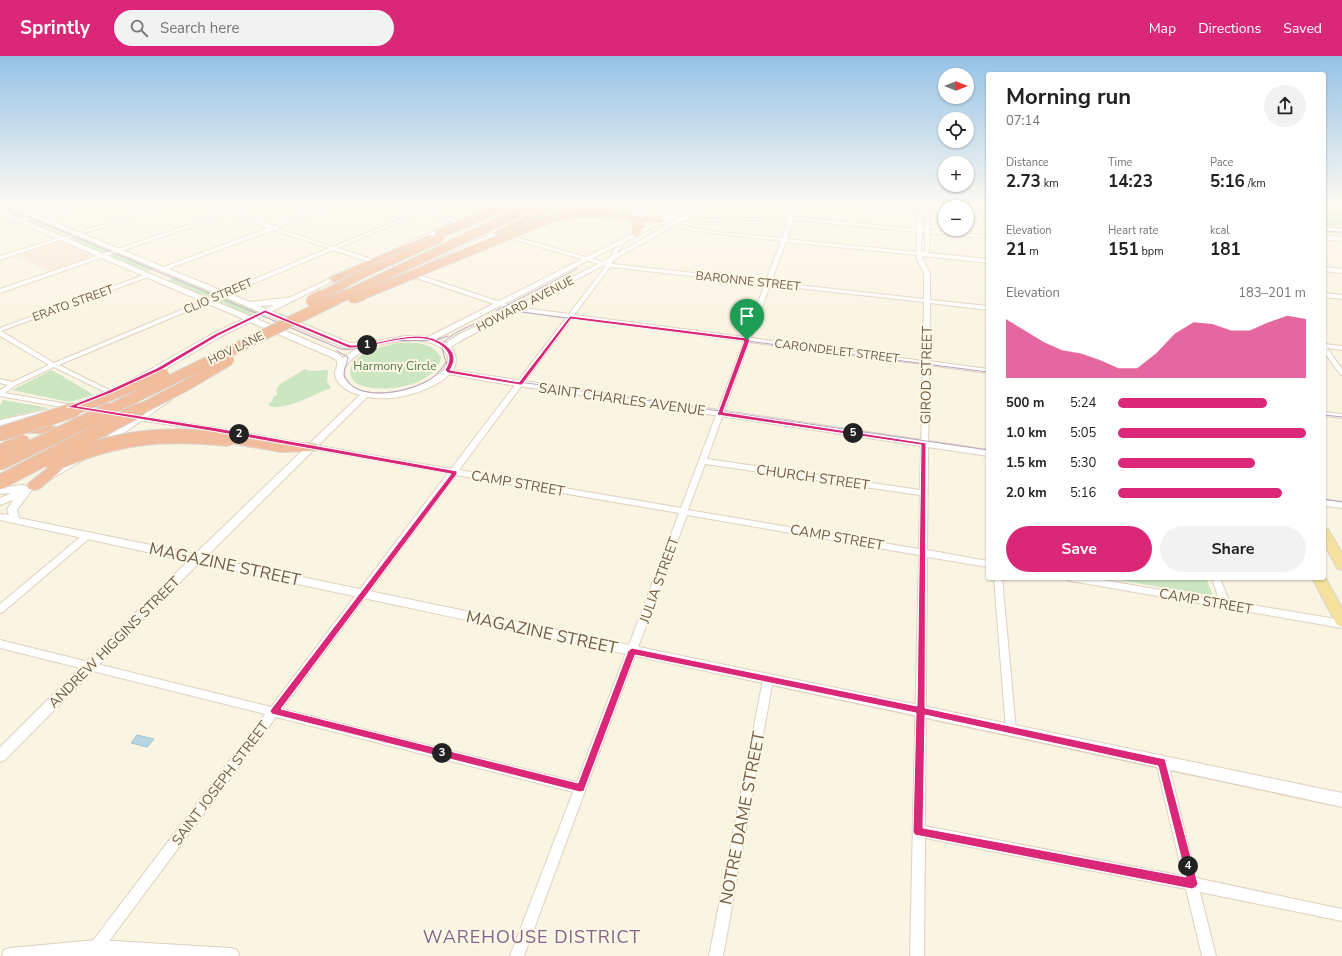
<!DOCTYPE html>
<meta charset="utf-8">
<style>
:root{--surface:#fff;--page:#f2f2f2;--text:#222;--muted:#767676;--accent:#db2777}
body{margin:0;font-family:"Nunito Sans",sans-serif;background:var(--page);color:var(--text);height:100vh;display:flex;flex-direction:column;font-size:15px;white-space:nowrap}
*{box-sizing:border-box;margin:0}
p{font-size:13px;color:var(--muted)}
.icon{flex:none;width:22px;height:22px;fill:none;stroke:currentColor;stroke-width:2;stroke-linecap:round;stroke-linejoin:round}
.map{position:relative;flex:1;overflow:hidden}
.side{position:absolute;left:986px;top:16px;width:340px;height:508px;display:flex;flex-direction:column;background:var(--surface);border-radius:4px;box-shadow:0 1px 3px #0004}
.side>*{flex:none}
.needle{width:26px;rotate:90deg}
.tools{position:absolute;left:938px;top:12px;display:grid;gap:8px}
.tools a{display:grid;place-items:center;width:36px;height:36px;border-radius:50%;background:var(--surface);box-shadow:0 1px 3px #0004;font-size:20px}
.pin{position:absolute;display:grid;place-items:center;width:34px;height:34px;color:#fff;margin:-41px -17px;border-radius:50% 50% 50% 0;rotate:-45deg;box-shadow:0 0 4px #0007}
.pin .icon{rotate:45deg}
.km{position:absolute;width:20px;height:20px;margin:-10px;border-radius:50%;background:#222;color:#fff;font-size:11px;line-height:20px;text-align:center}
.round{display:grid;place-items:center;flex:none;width:42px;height:42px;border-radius:21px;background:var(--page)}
.summary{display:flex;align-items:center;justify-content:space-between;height:68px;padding:0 20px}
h1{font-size:22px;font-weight:700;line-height:30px}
.figures{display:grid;grid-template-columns:repeat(3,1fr);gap:6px;height:68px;padding:4px 20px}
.figures div{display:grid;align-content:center}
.figures b{font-size:17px;font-weight:700}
.figures small{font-size:11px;font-weight:400}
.figures p{font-size:11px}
.chart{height:112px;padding:8px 20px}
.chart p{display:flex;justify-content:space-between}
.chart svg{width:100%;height:72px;margin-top:4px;fill:var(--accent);opacity:.7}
.action{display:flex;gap:8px;margin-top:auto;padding:8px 20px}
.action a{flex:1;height:46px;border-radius:24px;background:var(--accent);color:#fff;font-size:16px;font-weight:700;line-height:46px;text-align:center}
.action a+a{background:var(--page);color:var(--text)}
ul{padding:0 20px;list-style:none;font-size:13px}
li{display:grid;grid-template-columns:64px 48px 1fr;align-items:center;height:30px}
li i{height:10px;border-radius:5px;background:var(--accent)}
header{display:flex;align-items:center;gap:24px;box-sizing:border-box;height:56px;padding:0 20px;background:var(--accent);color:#fff}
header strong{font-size:19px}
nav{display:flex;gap:22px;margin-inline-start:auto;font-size:14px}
.search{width:280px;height:36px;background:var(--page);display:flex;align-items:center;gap:10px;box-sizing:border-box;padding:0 14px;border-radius:22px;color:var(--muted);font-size:15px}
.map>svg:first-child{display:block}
.commercial{fill:#fae5d6}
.green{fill:#cce6c2}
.water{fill:#b8d6e2;stroke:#9fc4d3}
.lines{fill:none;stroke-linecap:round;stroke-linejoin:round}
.minor-casing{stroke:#ded1be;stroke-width:2}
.tertiary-casing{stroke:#ded1be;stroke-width:2}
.secondary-casing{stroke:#dfd0ba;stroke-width:2}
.primary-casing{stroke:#dad5d0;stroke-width:2}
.motorway-casing{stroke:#dad5d0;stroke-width:2}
.minor{fill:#fff;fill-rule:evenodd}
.tertiary{fill:#fff;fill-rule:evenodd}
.secondary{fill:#fff;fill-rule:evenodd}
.primary{fill:#f5e09e;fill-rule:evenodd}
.motorway{fill:#f1bd9c;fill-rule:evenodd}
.tram{stroke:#b7a2c2;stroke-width:1}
.motorway-bridge-far2-casing{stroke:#dad5d0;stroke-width:10;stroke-linecap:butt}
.motorway-bridge-far1-casing{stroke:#dad5d0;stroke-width:12;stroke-linecap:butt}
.motorway-bridge-casing{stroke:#dad5d0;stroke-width:16;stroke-linecap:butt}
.motorway-bridge-far2{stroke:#f1bd9c;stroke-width:8}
.motorway-bridge-far1{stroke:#f1bd9c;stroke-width:10}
.motorway-bridge{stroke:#f1bd9c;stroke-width:14}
.route{fill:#db2777;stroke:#fff;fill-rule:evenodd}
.labels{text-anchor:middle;stroke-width:4;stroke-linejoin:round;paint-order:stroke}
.far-street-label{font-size:12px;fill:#705c4a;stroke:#fef8e7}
.far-park-label{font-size:12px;fill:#4f7a46;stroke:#fef8e7}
.street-label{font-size:14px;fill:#705c4a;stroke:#fef8e7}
.near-street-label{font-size:17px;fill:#705c4a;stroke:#fef8e7}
.near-neighbourhood-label{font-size:18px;letter-spacing:1px;fill:#84628c;stroke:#fef8e7}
</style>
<header>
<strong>Sprintly</strong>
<div class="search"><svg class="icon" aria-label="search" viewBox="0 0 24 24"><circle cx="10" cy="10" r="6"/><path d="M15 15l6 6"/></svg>Search here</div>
<nav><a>Map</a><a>Directions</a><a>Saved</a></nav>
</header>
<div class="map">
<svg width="1342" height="900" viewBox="0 0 1342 900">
<rect width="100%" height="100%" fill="#faf4e2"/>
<polygon class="commercial" points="56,186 59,186 93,199 92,202 50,216 14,199"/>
<g class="green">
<polygon points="0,148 1,148 31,160 21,163 0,154"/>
<polygon points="1324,148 1342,148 1342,172 1324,171"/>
<polygon points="36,162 69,175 58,179 26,165"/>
<polygon points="77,179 112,194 103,197 67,183"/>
<polygon points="119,197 157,212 146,216 109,201"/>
<polygon points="177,221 217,237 208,241 166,225"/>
<polygon points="225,242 258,255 250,259 217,245"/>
<path d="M399,287C415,286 432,286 441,301C438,330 378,340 356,327C353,325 351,321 350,317C349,297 386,289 399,287Z"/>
<path d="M305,313L309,315L328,314L327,326L331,332C318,337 282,356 270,350L268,347H271L274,340L277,339L276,334L280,328Z"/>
<polygon points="52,314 94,339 69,346 12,334"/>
<polygon points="3,344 49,352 0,363 0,350"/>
<polygon points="1107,522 1206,522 1213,540"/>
</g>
<polygon class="water" points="137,679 154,683 147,691 131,687"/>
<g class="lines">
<defs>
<g id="minor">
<polygon points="76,148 81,148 0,172 0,170"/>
<path d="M199,148C209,147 217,155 227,155C236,156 246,148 256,148V149L232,157L273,170L334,148H339V149L277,172L333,191L417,156L393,149V148C402,148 415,155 422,153C429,152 434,148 441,148V149L425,155L607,207L614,194L625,183L627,184L618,195L612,208L766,225L781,185L695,175L671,169L673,168L717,176L782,182L789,163L712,165L684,164L682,163L684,162L712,163L790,161L795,148H799L795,161L917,173L918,159L924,155L930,160V174L988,180V182L930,177L929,196L928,197L988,203V207L925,200L922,201L930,217V244L988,250V254L930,247L929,305L988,313V317L929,309L927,494L988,505V511L927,501L925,770L1183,820L1156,706L1158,702L1162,701L1166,702L1168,706L1196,822L1342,853V865L1200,836L1216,900H1202L1186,833L925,782L924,900H910L919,499L687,459L524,900H510L573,736L276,661L98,900H83L85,895L265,658L0,592V584L271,651L448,417L217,376L112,360L0,340V334L8,329L0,327V323L13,326L49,309L0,280V272L144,219H148V221L1,275L54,307L329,192L273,174L165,214H161V212L268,172L228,158L0,237V233L223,157ZM421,157L606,210L569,258L515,251L338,192ZM924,158L926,160L925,174L922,173V159ZM794,164L917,176V196L787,183ZM922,176H925V195L923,196L921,195ZM786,186L918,199L916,201L924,217V243L771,226ZM333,194L512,254L566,262L451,413L217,372L112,356L5,337L16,329L54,311L107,337L124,351H128V349L111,335L59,309ZM610,211L765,228L745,281L574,259ZM770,229L924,246L923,305L751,282ZM572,262L744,285L681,452L459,414ZM749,286L923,308L920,434L707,403ZM705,408L920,439L919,493L688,454ZM456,419L679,457L577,726L282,653Z"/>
<polygon points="59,182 63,183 0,204 0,200"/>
<polygon points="1324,211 1342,213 1342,217 1324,215"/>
<polygon points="1324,237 1342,239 1342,243 1324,241"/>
<polygon points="1324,288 1342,290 1342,294 1327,292 1342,313 1342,319 1340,318 1324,296"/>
<polygon points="1324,356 1342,358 1342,362 1324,360"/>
<polygon points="88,476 91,477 92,479 91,481 3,556 0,557 0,548 85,477"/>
<polygon points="994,522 1002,522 1016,674 1015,677 1011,679 1007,677 1006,674"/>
<polygon points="1067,522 1091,522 1219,544 1212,522 1220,522 1229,545 1342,564 1342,572 1071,525 1068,524"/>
<polygon points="768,620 772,621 773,624 723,900 709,900 763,624 764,621"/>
</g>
<g id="tertiary">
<polygon points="166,148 173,148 63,184 58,183"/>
<polygon points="564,148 571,148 522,172 517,171"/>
<polygon points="589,148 597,148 676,169 673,171"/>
<polygon points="921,148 927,148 926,157 921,156"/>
<polygon points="660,158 684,161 687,163 684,165 658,161 658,159"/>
<polygon points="447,169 450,171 449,172 409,190 404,189"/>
<polygon points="495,176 500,177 452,201 387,225 382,224 442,201"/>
<polygon points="342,217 347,218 220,281 162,315 135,328 129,328 128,326 214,277"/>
<polygon points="444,313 988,394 988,400 485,325 444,317"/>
<path d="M363,336H369L370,338L206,501L1342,737V751C961,668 580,589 199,507L5,704L0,706V691L188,505L0,464V458L9,459L7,454L13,444L0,449V442L12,437L0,438V432L22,429L26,430L79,399H85L87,401L85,403L31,435L17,454L19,462L195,498Z"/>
<polygon points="168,339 171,340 172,342 171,344 105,390 99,390 97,388 99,386"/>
<polygon points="47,354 51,357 50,359 0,370 0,364"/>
<polygon points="1324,444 1342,446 1342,452 1324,450"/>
<polygon points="96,884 231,892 237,894 239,900 2,900 4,894 10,892"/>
</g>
<g id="secondary">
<path d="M2,148H9L250,246L294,241V245H291L274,249L259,250L350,287L371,286L406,280L428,281L691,148H698L436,283L446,287L456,280L600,207L706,148H713L604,209L462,284L451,291C473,321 414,340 393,342C380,343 364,342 351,336C344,333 334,325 335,316C336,312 339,308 336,304C335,303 333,302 331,301L0,158V154L337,297L343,302L357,292H346ZM417,284C429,286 442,288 448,300C449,312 440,318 431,323C413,335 359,348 346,323C337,308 363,294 375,290C388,286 403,285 417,284Z"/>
<polygon points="832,148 852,148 945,155 945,159 835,150"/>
<polygon points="967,150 988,152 988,156 967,154 967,151 965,151"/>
<polygon points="1324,171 1342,173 1342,177 1324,175"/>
<polygon points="1324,179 1342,181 1342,185 1324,183"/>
</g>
<g id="primary">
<polygon points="1324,472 1328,473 1342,497 1342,514 1337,512 1324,488"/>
<polygon points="1324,519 1342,552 1342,571 1337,569 1312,522 1324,522"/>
</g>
<g id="motorway">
<polygon points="554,148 563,148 500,179 497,179 493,177"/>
<polygon points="602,155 661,163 665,165 661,167 642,165 643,169 640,178 636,180 632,178 634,166 627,163 602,159"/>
<polygon points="429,179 432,180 433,182 432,184 337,225 334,226 329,223 331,221"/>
<path d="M23,368C44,368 69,369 81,388C73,408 55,419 39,433L34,434L29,433L27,430L29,427L59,403L68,389C51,372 38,380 19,375L17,372L19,369Z"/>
<polygon points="228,379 281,388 312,387 317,388 318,391 317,394 312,395 281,396 224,386 222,383 224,380"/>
</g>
</defs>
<use href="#minor" class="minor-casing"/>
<use href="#tertiary" class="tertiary-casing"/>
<use href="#secondary" class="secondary-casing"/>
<use href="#primary" class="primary-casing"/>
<use href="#motorway" class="motorway-casing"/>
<use href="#minor" class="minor"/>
<use href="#tertiary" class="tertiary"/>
<use href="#secondary" class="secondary"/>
<use href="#primary" class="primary"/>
<use href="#motorway" class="motorway"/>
<g class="tram">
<polyline points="846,148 945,156"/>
<path d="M0,149L341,293C359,295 375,287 393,285C412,283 430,288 448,280"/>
<polyline points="967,154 988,156"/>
<polyline points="1324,175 1342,176"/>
<polyline points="496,255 577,213"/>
<path d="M337,295L348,301C347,308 342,316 345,322C359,347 410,336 429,324C437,319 441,314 446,306"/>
<path d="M988,316L514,255C500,257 446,276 443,289C441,296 447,307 449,313L458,317L988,394"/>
<polyline points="1324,359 1342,361"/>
<polyline points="1324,443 1342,446"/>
</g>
<defs>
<g id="motorway-bridge-far2">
<polyline points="439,178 510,148"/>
<polyline points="321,240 364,217 440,182"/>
<polyline points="343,240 537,148"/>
<polyline points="360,240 551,162 574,158 605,157"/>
</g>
<g id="motorway-bridge-far1">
<polyline points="353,242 363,239"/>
<polyline points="311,245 322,239"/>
<polyline points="71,355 164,318"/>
<polyline points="107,355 345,239"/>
<polyline points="137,355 185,330 229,304"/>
</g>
<g id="motorway-bridge">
<polyline points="0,378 74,354"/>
<polyline points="0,396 23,386"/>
<polyline points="0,407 109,354"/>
<path d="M53,408C115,381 161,376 228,383"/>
<polyline points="0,426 139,354"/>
</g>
</defs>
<use href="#motorway-bridge-far2" class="motorway-bridge-far2-casing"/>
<use href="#motorway-bridge-far1" class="motorway-bridge-far1-casing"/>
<use href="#motorway-bridge" class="motorway-bridge-casing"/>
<use href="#motorway-bridge-far2" class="motorway-bridge-far2"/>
<use href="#motorway-bridge-far1" class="motorway-bridge-far1"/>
<use href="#motorway-bridge" class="motorway-bridge"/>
</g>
<linearGradient id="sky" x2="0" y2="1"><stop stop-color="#95c2e6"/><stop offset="0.54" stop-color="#fdfaf2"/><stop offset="1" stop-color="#fdfaf2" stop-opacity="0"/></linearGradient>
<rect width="1342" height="274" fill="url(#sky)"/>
<path class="route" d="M265,254L350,289C381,291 422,266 449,292C456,299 455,306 450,314L519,326L570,260L747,282L750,284L723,356L926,387L925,652L1165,703L1198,828L1196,831L1192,833L915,779L913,776L916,657L635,599L585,732L584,735L580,736L272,658L270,655L272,652L451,418L217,376L67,351L107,335L157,312L215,278ZM265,257L349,292C376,293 421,270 444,292C451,299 450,306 445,314L448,317L520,329H522L571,263L744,285L717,359L921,389L917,650L632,592L628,595L578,727L281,653L457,418V415L217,372L77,350L111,337L161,314L218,280ZM925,659L1158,710L1186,821L923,772Z"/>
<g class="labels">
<g class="far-street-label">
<text transform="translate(748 225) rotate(6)" y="4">BARONNE STREET</text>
<text transform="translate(218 240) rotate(-23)" y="4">CLIO STREET</text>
<text transform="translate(73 247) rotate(-20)" y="4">ERATO STREET</text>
<text transform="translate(525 248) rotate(-27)" y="4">HOWARD AVENUE</text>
<text transform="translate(236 292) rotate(-26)" y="4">HOV LANE</text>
<text transform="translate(837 295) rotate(7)" y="4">CARONDELET STREET</text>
</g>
<g class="far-park-label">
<text x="395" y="314">Harmony Circle</text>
</g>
<g class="street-label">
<text transform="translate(926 319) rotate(-89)" y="5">GIROD STREET</text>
<text transform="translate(622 343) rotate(8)" y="5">SAINT CHARLES AVENUE</text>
<text transform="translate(813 421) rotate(8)" y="5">CHURCH STREET</text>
<text transform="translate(518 427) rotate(10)" y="5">CAMP STREET</text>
<text transform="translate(837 481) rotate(10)" y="5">CAMP STREET</text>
<text transform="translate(659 524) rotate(-70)" y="5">JULIA STREET</text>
<text transform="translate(1206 545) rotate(10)" y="5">CAMP STREET</text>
<text transform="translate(114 586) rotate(-45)" y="5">ANDREW HIGGINS STREET</text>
<text transform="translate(220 727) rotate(-53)" y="5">SAINT JOSEPH STREET</text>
</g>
<g class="near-street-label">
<text transform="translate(225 508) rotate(12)" y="6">MAGAZINE STREET</text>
<text transform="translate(542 576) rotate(12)" y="6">MAGAZINE STREET</text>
<text transform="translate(742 762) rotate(-79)" y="6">NOTRE DAME STREET</text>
</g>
<g class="near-neighbourhood-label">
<text x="532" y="887">WAREHOUSE DISTRICT</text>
</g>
</g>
</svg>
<div class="tools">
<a><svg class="needle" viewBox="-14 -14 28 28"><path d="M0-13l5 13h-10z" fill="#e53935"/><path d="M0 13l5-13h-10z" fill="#767676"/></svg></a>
<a><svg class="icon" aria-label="locate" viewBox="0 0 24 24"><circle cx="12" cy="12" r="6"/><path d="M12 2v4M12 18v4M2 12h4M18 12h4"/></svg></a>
<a>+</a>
<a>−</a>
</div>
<div class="pin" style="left:747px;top:284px;background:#1e9e55"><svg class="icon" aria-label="arrive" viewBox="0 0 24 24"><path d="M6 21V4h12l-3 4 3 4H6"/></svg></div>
<b class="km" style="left:367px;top:289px">1</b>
<b class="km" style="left:239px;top:378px">2</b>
<b class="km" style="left:442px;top:697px">3</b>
<b class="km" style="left:1188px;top:810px">4</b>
<b class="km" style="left:853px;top:377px">5</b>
<section class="side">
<div class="summary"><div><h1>Morning run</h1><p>07:14</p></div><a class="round"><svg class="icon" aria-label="share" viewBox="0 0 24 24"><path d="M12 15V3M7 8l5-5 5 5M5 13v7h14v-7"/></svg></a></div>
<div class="figures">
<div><p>Distance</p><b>2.73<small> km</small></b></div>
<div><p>Time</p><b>14:23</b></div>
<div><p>Pace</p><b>5:16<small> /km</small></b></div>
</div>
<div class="figures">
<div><p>Elevation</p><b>21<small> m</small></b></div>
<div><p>Heart rate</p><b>151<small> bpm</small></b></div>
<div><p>kcal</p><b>181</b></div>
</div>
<div class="chart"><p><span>Elevation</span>183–201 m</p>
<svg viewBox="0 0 160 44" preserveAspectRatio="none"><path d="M0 44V8L10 15L20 22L30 27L40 29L50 33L60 38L70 38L80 29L90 17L100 10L110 11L120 15L130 15L140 10L150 6L160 8V44z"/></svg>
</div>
<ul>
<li><b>500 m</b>5:24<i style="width:79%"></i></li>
<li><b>1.0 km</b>5:05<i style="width:100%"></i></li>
<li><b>1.5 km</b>5:30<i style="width:73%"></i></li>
<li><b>2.0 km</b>5:16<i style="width:87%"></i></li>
</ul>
<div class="action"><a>Save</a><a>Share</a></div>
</section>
</div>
